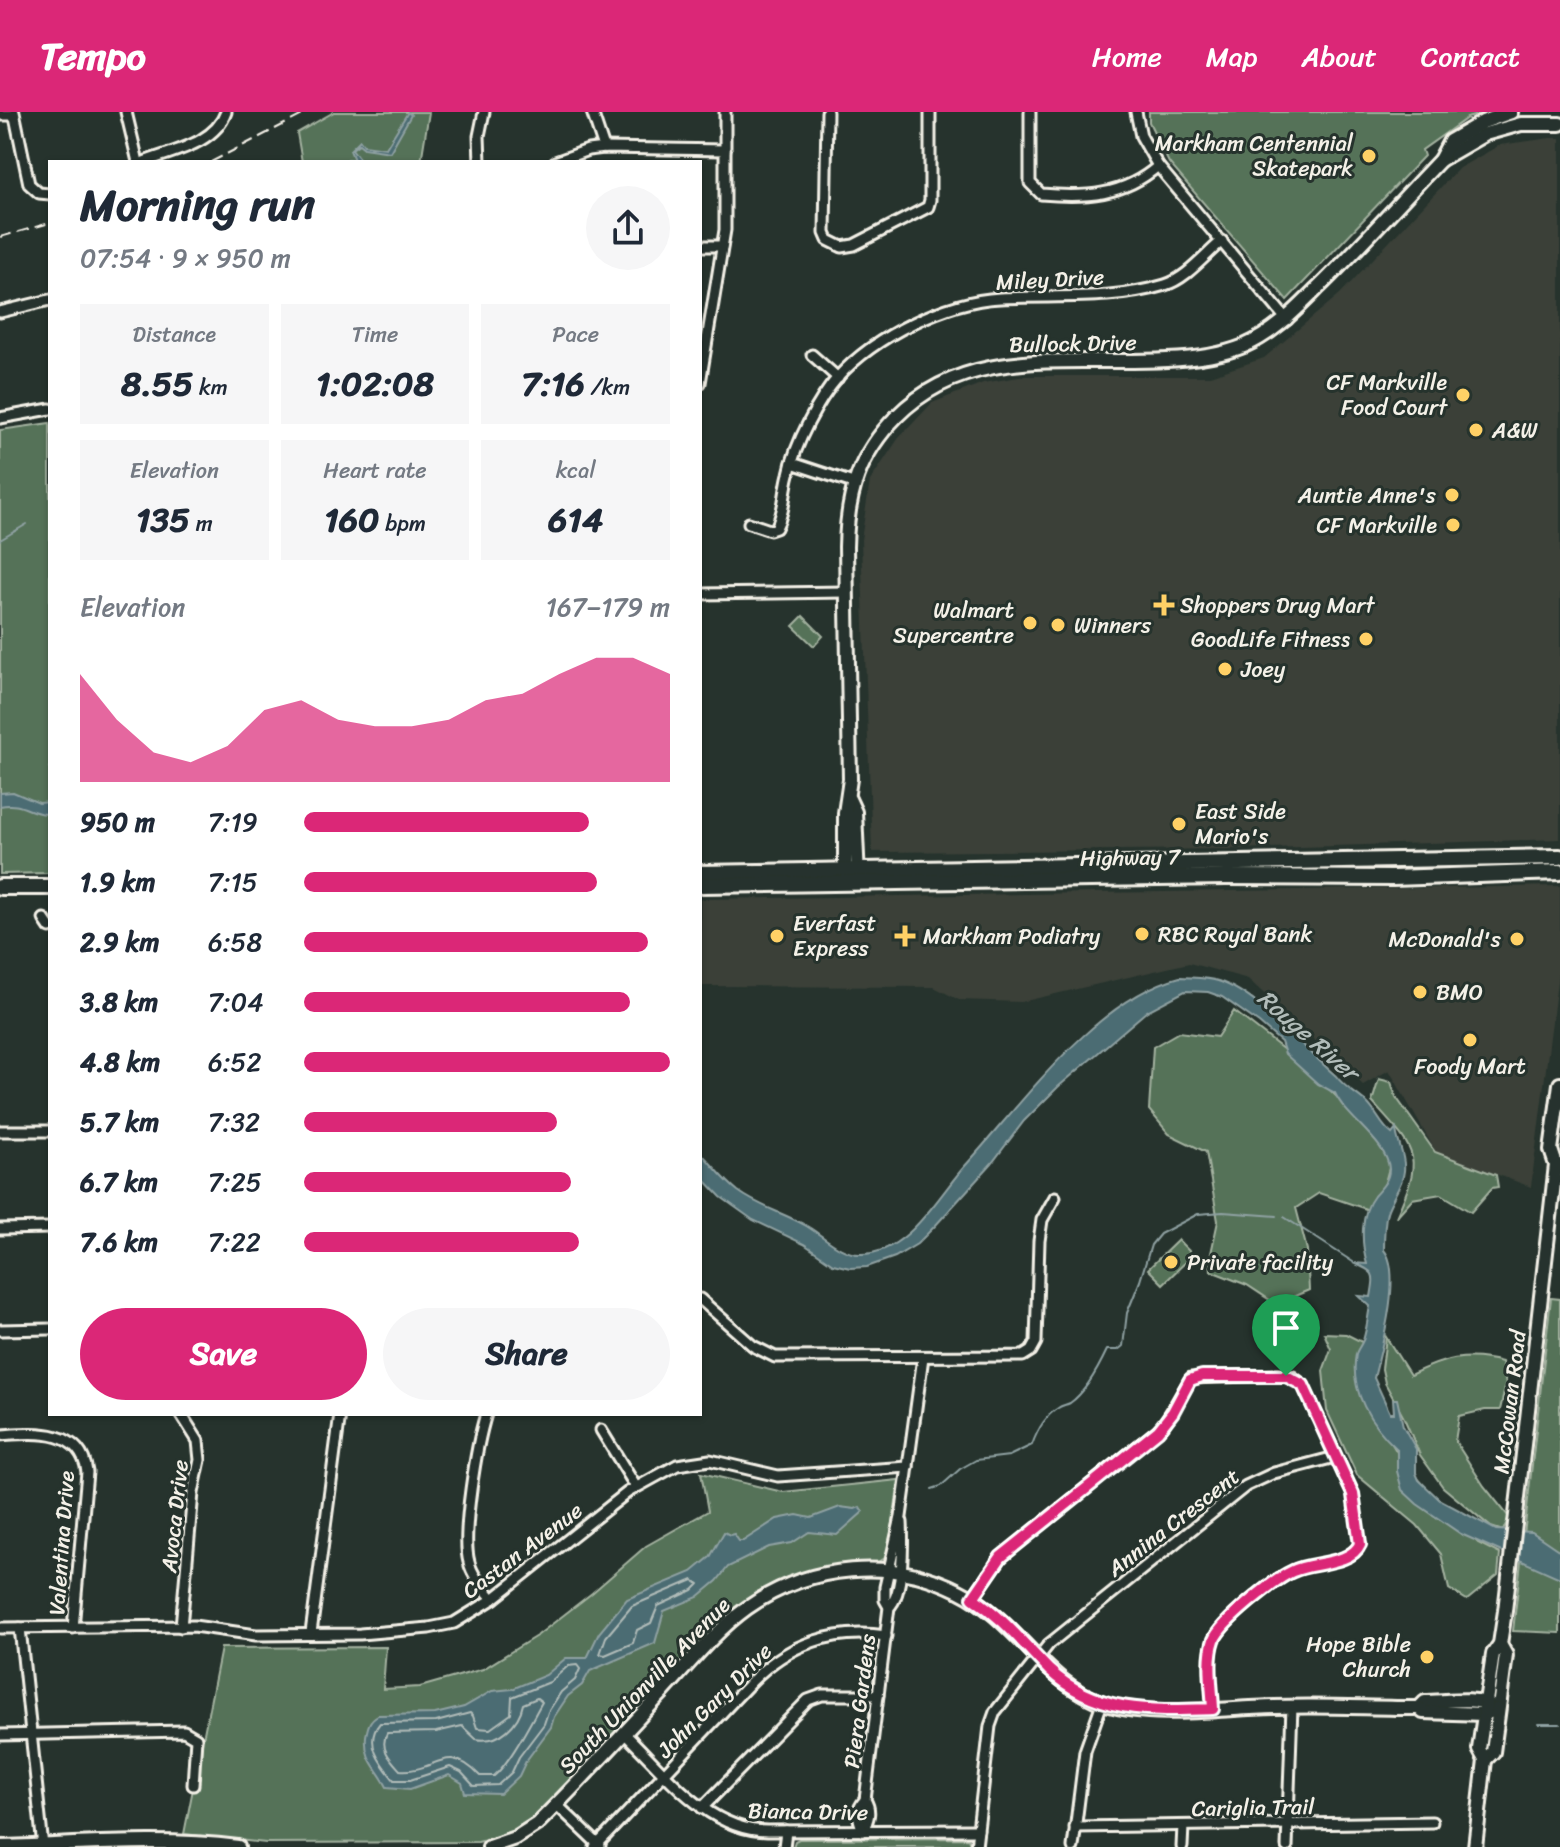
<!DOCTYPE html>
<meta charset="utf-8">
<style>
:root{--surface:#fff;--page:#f6f6f7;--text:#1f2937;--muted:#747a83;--accent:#db2777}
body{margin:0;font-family:Sriracha,sans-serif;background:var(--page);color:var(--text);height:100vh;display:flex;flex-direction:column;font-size:30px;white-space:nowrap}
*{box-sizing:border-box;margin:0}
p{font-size:26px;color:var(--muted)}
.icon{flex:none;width:44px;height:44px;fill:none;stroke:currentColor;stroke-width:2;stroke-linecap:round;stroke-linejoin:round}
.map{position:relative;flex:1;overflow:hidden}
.details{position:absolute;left:48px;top:48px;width:654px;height:1256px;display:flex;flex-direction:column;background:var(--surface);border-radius:0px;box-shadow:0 2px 6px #0004}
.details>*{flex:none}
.pin{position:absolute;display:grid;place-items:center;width:68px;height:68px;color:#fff;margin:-82px -34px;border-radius:50% 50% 50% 0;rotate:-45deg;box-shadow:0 0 8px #0007}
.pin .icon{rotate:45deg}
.round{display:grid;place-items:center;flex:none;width:84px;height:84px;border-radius:42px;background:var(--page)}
.overview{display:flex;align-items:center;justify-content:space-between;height:136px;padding:0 32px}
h1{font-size:44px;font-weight:700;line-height:60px}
.metrics{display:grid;grid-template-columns:repeat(3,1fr);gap:12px;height:136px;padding:8px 32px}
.metrics div{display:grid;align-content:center;border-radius:0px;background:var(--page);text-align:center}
.metrics b{font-size:34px;font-weight:700}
.metrics small{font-size:22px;font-weight:400}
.metrics p{font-size:22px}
.chart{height:224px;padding:16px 32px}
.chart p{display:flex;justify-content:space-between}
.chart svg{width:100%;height:144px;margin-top:8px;fill:var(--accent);opacity:.7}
.action{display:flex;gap:16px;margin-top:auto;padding:16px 32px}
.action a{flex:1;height:92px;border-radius:48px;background:var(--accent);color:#fff;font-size:32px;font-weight:700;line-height:92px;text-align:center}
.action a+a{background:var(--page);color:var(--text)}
ul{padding:0 32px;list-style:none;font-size:26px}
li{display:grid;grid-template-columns:128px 96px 1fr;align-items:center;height:60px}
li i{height:20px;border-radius:10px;background:var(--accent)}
header{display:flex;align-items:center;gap:48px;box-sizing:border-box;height:112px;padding:0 40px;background:var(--accent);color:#fff}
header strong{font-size:38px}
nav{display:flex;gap:44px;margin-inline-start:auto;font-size:28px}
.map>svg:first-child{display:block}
.built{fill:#3a4038}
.green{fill:#547259;stroke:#a4b2a0;stroke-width:2}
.water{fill:#4c6c73;stroke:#8fa1a2;stroke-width:2}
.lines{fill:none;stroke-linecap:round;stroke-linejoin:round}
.shore{stroke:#b1bcb9;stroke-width:2}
.stream{stroke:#8fa1a2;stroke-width:2}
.street-casing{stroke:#f4f1e8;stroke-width:15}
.secondary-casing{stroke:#f4f1e8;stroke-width:18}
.primary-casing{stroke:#f4f1e8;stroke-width:20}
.street{stroke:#26332d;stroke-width:9}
.secondary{stroke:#26332d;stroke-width:12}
.primary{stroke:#26332d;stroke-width:14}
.rail{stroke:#f4f1e8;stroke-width:2;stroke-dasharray:12 6;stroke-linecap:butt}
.route-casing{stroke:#fff;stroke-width:16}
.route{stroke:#db2777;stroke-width:10}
.poi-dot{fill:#ffd166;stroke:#26332d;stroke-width:3}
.labels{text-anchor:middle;stroke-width:6;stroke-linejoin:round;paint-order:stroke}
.poi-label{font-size:22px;fill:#f4f1e8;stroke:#26332d;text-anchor:start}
.street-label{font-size:22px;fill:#f4f1e8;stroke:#26332d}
.water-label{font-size:24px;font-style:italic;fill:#b1bcb9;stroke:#26332d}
</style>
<header>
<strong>Tempo</strong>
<nav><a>Home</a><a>Map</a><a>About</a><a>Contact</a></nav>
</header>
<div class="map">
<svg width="1560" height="1735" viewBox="0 0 1560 1735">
<rect width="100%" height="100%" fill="#26332d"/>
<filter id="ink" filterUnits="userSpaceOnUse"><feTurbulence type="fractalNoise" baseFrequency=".0125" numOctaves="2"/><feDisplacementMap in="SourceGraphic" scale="16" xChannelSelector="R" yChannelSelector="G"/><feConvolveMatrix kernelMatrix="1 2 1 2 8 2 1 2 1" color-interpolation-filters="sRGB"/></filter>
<g filter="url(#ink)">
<g class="built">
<polygon points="1550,26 1560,26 1560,727 1234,737 872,740 861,428 870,369 898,327 932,291 983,271 1025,264 1210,264 1264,246 1340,182 1459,56 1500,33"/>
<polygon points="1560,774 1560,846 1531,1075 1436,1040 1389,958 1363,973 1248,867 1189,851 1021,890 959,888 934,875 701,874 700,787"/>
</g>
<g class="green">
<polygon points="334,0 429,0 421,50 302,50 297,21"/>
<polygon points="1149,0 1489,0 1467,6 1422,38 1424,44 1287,188 1169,51 1149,10"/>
<polygon points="50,311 50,761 0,762 0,318"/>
<polygon points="803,504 823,524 814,534 793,514"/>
<polygon points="1234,899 1306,955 1338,986 1392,1045 1384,1074 1372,1099 1319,1081 1296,1096 1307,1138 1309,1178 1276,1192 1247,1173 1211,1159 1210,1146 1218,1109 1206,1040 1169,1022 1149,998 1153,935 1179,920 1217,925"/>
<path d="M1379,967L1391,970L1396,985L1435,1040L1496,1063L1498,1075L1492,1076L1471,1100L1441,1082L1412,1087L1396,1105C1425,1042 1416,1039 1372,990Z"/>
<polygon points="1178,1128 1193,1143 1163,1172 1148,1157"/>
<polygon points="1551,1186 1560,1187 1560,1521 1513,1519"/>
<polygon points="1324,1221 1346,1222 1366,1232 1359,1257 1389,1327 1401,1347 1451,1404 1478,1431 1500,1442 1498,1463 1467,1488 1449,1477 1441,1442 1417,1413 1357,1363 1327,1299 1323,1259 1331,1237"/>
<path d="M1386,1225L1410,1263C1442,1247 1467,1240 1502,1250L1506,1272L1500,1298H1485L1459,1304L1455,1329L1484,1374L1509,1405L1503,1419L1491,1415L1443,1375L1420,1343L1404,1306L1385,1271L1382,1257Z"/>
<polygon points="701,1361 783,1380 899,1368 889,1438 884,1447 875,1451 848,1451 805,1460 765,1477 743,1491 706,1525 538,1702 507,1723 478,1730 266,1731 184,1722 221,1536 386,1535 383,1577 420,1575 483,1557 538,1523 592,1481 646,1434 708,1399"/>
<polygon points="968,1726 971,1735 793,1735 795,1729 799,1727"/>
</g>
<g class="water">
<polygon points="408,0 411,3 390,40 364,36 359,32 352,37 359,46 357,50 346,50 348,47 354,48 350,38 360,28 364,33 386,36"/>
<path d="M13,680L39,691L50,690V702C30,703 23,689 0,694V681Z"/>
<path d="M1180,865C1193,866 1206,865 1218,869C1259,882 1302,935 1336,964C1345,976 1356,981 1366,990C1377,1000 1380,1013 1392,1022L1396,1017C1397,1031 1406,1044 1404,1059C1403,1073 1391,1087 1387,1100C1384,1112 1384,1126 1384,1138C1403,1160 1381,1238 1374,1266L1390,1301H1394L1393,1287H1397L1403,1314L1416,1337V1361L1419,1368L1440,1388L1496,1418L1532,1420L1560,1439V1466L1461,1422L1417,1392L1402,1378L1397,1359V1337C1371,1313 1349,1279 1356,1242C1357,1237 1363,1231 1364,1225C1367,1215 1368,1204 1370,1194L1359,1184L1371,1185C1375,1161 1376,1160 1353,1151L1367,1152C1361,1131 1360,1102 1374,1084C1381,1076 1389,1069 1389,1057C1388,1031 1345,1005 1335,981L1318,972L1285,942L1281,930L1259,911L1222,885L1208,880L1185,879L1147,899L1058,975L1024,1009L992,1051L935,1114L917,1132L895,1145L867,1155L850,1156L833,1152L804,1132L753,1108L721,1085L700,1063V1040C713,1053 724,1068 738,1079C758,1094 781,1100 803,1112C821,1121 840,1143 861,1142C908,1142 937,1085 964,1055C1021,993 1095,887 1180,865Z"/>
<path d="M840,1395L855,1397L860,1395L863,1400L837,1423L809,1420L792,1431L769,1435L728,1455L717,1469L698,1485L664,1499L655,1531L590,1559L582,1573L568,1584L554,1605L551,1615L526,1649L519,1664L500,1682L465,1681L462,1671L449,1663L410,1677L387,1675C377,1655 364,1649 366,1624C368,1614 369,1608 378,1603L435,1602L464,1595L492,1579L512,1577L546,1563L566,1546H587L599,1521L627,1487L692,1460L710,1445L724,1420L730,1423L734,1422L739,1429H743L777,1407L797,1403L811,1406Z"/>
</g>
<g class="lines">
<g class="shore">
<polygon points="693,1468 699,1472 693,1478 658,1494 651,1511 637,1518 633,1531 605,1543 600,1542 606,1525 632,1494"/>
<path d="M577,1553L580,1557L575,1568L561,1580L548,1600L544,1612L519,1645L512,1660L498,1673L474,1674L461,1660L450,1655L410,1668H394C381,1652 363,1631 380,1611L436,1610L470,1601L473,1604L477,1616L490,1617L511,1602L512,1585L550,1570L568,1554Z"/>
<path d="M537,1586L542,1590C531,1609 510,1651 494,1664H480C446,1628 436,1661 400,1658C390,1647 379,1636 387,1621L436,1620L462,1614L476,1627C499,1632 519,1612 523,1592Z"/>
</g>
<g class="stream">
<polyline points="0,428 27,412"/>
<polyline points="1284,1105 1353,1150"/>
<path d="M932,1377L941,1374L960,1357L976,1348L1009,1344L1032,1333C1037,1319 1045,1304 1058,1296C1062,1293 1066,1293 1070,1291C1086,1280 1099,1255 1107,1238H1118L1123,1234L1127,1201L1140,1169L1151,1133L1160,1122L1198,1102L1223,1100L1277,1104"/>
<polyline points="1538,1612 1560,1612"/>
</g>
<defs>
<g id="street">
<polyline points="14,0 29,72 39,81 50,82"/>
<polyline points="126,0 138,50"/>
<polyline points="592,0 604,36"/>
<polyline points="827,0 825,121 828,128 842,135 854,133 928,95 930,88 930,0"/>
<path d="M1030,0V71L1041,82C1085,86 1124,84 1158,54"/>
<polyline points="1136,0 1141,24 1158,54 1287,208"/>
<polyline points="0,3 14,3"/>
<path d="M144,50C172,39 215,32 226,0"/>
<polyline points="480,50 479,24 484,0"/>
<polyline points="555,50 588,38 604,36 725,38"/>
<polyline points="700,134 722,134"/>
<polyline points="0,200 50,188"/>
<polyline points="812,243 838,266"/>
<polyline points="700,271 725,118 725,0"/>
<polyline points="0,306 50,297"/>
<polyline points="792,351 853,371"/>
<path d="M749,411L770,418L776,416C785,399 784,380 789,362C795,332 818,288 838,265C875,224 946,189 1000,186C1054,183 1112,189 1165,173C1186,167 1205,143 1222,129"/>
<polyline points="700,482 847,480"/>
<polyline points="44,807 50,816"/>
<polyline points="0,1019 50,1019"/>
<polyline points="0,1117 50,1116"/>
<polyline points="700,1187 753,1234 775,1245 1023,1244 1031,1239 1036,1230 1039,1129 1042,1108 1055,1085"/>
<polyline points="0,1218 50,1217"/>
<path d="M486,1302C477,1331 461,1423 469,1450C472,1464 484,1476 493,1487"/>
<polyline points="601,1318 636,1375"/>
<path d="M0,1323C33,1321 81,1315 87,1360L73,1516"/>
<path d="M973,1486L1001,1445L1163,1314L1191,1266L1278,1263L1293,1265L1303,1273L1353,1382L1360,1432C1351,1453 1312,1450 1293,1459C1275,1467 1221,1510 1214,1528C1207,1548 1212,1576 1213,1597"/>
<path d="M889,1495C904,1482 903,1429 902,1410"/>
<polyline points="181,1515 193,1381 200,1348 198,1329 181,1302"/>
<polyline points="0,1516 194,1514 256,1523 360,1522 429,1516 454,1511 493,1487 628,1380 677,1353 710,1348 778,1364 908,1355"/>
<polyline points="20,1516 43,1735"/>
<polyline points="311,1521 340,1302"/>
<path d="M624,1621C665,1660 706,1718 767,1719L978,1718"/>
<polyline points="0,1623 184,1619 196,1626 193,1673"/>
<polyline points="556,1692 600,1734"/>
<polyline points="702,1696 808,1588 822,1583 878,1583"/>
<polyline points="1075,1715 1432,1710"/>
<path d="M863,1719C868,1708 872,1699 865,1688L889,1495L885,1488V1475L901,1405L923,1245"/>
<path d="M863,1719C858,1707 855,1698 865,1688"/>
<path d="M595,1735L752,1569C788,1532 834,1516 886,1524"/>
<polyline points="784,1735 786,1719"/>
<polyline points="976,1735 990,1614 995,1600 1049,1532 1246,1374 1274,1361 1335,1345"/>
<polyline points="1073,1735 1085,1639 1102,1591"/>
<polyline points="1182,1735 1183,1714"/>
<polyline points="1287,1735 1292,1594"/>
</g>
<g id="secondary">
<polyline points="1440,48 1485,22 1521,12 1560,12"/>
<polyline points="849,687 855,700 858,766"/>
<path d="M845,757V701L850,667L846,435C847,382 859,342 897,304C969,231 1075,254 1167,248C1193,247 1219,244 1244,234C1274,221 1296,198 1319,175C1361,134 1400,90 1440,48L1450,29L1483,10L1511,0"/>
<path d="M1419,1596L1425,1590C1445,1590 1475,1584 1492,1594"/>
<polyline points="1485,1648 1493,1640 1506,1543 1500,1532"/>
<path d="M0,1735C79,1733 160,1725 238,1735"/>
<path d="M489,1735L515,1726L537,1712C580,1670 620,1625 662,1581C689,1552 715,1519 747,1496C809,1452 892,1445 959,1479C1018,1508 1044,1573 1106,1592C1154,1607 1223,1596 1274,1595C1322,1593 1371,1596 1419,1596L1423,1600L1484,1602L1498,1597"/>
<polyline points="1475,1735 1485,1648 1479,1637 1493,1542 1500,1532 1505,1499 1556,1053 1551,1038 1560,972"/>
</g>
<g id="primary">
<polyline points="700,761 1560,745"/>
<polyline points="700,773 1226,765 1393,766 1560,760"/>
<polyline points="0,775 50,775"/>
</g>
</defs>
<use href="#street" class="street-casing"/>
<use href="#secondary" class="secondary-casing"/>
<use href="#primary" class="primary-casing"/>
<use href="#street" class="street"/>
<use href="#secondary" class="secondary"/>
<use href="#primary" class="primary"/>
<g class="rail">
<polyline points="211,50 308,0"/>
<polyline points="0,125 50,111"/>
</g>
</g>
</g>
<g class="lines" filter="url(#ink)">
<defs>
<path id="route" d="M1202,1264H1286L1303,1273L1353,1382L1360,1432C1351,1453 1312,1450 1293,1459C1275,1467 1221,1510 1214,1528C1207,1548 1212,1576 1213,1597C1153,1599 1096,1602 1049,1558C1022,1531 1006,1508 973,1486L1001,1445L1158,1319L1173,1300L1190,1268Z"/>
</defs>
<use href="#route" class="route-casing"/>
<use href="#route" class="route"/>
</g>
<g class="poi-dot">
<circle cx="1369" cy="44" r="8"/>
<circle cx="1463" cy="283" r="8"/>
<circle cx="1476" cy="318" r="8"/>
<circle cx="1452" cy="383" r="8"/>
<circle cx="1453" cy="413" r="8"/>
<path d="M1160 481h8v8h8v8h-8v8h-8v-8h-8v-8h8z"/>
<circle cx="1030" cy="511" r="8"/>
<circle cx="1058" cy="513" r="8"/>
<circle cx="1366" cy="527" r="8"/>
<circle cx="1225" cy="557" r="8"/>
<circle cx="1179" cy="712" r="8"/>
<circle cx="1142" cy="822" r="8"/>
<circle cx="777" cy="824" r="8"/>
<path d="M901 812h8v8h8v8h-8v8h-8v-8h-8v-8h8z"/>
<circle cx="1517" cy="827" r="8"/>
<circle cx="1420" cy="880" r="8"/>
<circle cx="1470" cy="928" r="8"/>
<circle cx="1171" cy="1150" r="8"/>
<circle cx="1427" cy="1545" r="8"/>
</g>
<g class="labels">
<g class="poi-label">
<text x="1353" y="39" text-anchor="end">Markham Centennial<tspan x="1353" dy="25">Skatepark</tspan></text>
<text x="1447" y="278" text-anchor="end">CF Markville<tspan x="1447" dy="25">Food Court</tspan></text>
<text x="1492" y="326">A&amp;W</text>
<text x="1436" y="391" text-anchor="end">Auntie Anne's</text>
<text x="1437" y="421" text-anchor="end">CF Markville</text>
<text x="1180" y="501">Shoppers Drug Mart</text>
<text x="1014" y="506" text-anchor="end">Walmart<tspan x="1014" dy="25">Supercentre</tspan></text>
<text x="1074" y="521">Winners</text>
<text x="1350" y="535" text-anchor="end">GoodLife Fitness</text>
<text x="1241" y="565">Joey</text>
<text x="1195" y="707">East Side<tspan x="1195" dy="25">Mario's</tspan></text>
<text x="793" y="819">Everfast<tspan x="793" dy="25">Express</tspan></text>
<text x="1158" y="830">RBC Royal Bank</text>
<text x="923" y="832">Markham Podiatry</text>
<text x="1501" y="835" text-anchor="end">McDonald's</text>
<text x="1436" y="888">BMO</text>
<text x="1470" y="962" text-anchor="middle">Foody Mart</text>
<text x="1187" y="1158">Private facility</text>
<text x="1411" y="1540" text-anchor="end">Hope Bible<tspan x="1411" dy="25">Church</tspan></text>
</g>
<g class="street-label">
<text transform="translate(1050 167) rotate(-3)" y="8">Miley Drive</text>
<text transform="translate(1073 231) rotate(-1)" y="8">Bullock Drive</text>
<text transform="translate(1130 745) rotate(-1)" y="8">Highway 7</text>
<text transform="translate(1509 1290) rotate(-83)" y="8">McCowan Road</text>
<text transform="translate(174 1404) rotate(-84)" y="8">Avoca Drive</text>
<text transform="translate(1173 1410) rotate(-38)" y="8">Annina Crescent</text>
<text transform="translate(61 1431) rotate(-86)" y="8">Valentina Drive</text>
<text transform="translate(522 1438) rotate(-37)" y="8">Castan Avenue</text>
<text transform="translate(644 1573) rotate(-46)" y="8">South Unionville Avenue</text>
<text transform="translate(714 1588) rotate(-45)" y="8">John Gary Drive</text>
<text transform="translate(859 1589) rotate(-83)" y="8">Piera Gardens</text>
<text transform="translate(1253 1695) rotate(-1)" y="8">Cariglia Trail</text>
<text transform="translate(808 1699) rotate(1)" y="8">Bianca Drive</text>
</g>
<g class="water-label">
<text transform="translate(1308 923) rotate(41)" y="8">Rouge River</text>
</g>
</g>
</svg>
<div class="pin" style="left:1286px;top:1264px;background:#1e9e55"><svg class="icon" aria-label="arrive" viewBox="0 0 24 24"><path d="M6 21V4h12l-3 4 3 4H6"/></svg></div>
<section class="details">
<div class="overview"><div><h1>Morning run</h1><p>07:54 · 9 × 950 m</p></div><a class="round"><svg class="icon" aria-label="share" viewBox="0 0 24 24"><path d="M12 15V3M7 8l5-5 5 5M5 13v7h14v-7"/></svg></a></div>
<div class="metrics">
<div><p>Distance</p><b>8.55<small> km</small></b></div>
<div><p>Time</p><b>1:02:08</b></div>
<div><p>Pace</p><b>7:16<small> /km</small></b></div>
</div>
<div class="metrics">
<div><p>Elevation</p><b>135<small> m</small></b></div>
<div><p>Heart rate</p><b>160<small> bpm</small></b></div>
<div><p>kcal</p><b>614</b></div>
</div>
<div class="chart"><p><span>Elevation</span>167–179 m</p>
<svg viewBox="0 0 160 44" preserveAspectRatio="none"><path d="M0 44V11L10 25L20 35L30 38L40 33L50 22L60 19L70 25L80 27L90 27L100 25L110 19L120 17L130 11L140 6L150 6L160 11V44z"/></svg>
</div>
<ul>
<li><b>950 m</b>7:19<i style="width:78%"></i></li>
<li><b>1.9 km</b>7:15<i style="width:80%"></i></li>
<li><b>2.9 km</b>6:58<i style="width:94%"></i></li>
<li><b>3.8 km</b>7:04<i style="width:89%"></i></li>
<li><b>4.8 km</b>6:52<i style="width:100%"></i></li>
<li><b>5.7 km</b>7:32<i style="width:69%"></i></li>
<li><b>6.7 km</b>7:25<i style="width:73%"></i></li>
<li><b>7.6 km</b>7:22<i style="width:75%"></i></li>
</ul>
<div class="action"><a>Save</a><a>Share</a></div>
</section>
</div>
